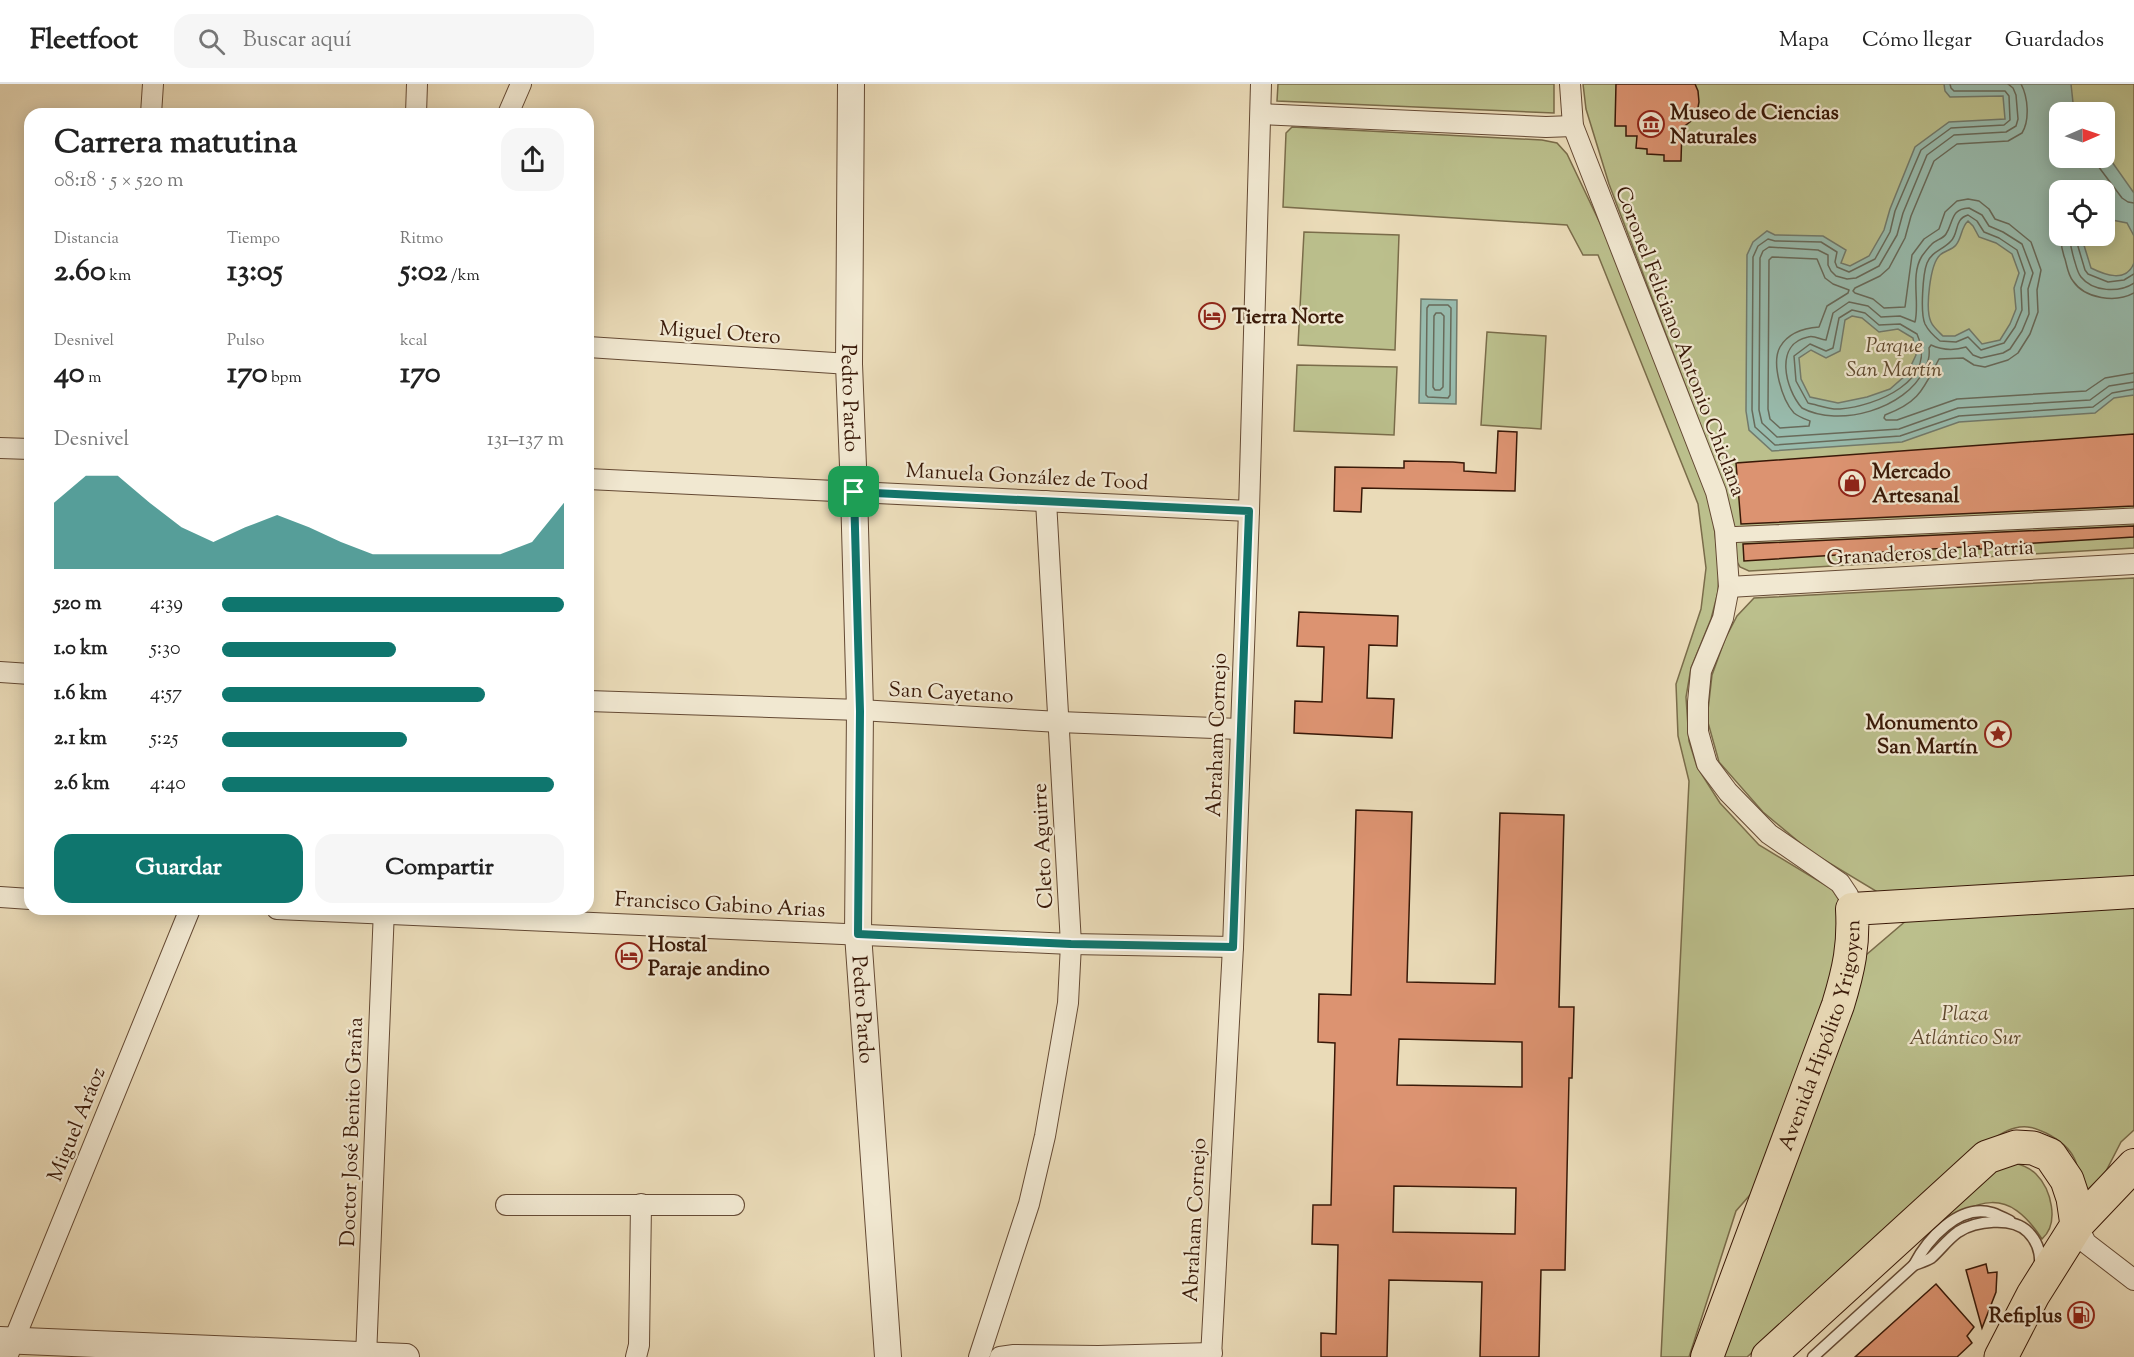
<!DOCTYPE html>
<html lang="es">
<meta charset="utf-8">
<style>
:root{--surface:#fff;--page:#f6f6f6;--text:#222;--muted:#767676;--line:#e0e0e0;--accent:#0f766e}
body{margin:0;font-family:"Sorts Mill Goudy",serif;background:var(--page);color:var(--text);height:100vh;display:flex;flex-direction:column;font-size:22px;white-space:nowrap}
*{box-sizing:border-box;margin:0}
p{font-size:20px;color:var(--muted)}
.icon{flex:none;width:33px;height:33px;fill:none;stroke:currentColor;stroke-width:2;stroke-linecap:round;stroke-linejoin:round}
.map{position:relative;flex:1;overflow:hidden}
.side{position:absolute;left:24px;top:24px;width:570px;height:807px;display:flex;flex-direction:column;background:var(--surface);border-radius:18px;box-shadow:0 3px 15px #0003}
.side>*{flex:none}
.needle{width:39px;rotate:88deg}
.controls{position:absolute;left:2049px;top:18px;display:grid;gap:12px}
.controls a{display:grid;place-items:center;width:66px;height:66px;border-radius:12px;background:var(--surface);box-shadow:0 3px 15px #0003;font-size:30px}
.pin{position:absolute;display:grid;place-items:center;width:51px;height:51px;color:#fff;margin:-26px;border-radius:12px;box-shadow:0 3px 9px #0006}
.round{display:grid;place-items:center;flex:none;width:63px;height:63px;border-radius:18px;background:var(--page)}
.summary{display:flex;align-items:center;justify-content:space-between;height:102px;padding:0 30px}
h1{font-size:33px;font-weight:700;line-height:45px}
.metrics{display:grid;grid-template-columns:repeat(3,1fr);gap:9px;height:102px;padding:6px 30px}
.metrics div{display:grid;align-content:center}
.metrics b{font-size:30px;font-weight:700}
.metrics small{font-size:16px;font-weight:400}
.metrics p{font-size:16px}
.chart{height:168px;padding:12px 30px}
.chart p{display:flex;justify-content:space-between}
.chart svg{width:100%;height:108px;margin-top:6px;fill:var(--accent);opacity:.7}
.action{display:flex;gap:12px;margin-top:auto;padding:12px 30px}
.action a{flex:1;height:69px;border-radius:18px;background:var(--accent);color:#fff;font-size:24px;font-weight:700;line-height:69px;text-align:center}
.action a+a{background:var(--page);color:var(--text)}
ul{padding:0 30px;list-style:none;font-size:20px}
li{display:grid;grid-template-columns:96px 72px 1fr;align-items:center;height:45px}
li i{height:15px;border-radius:8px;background:var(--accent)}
header{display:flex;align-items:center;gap:36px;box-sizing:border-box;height:84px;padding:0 30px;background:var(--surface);border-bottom:2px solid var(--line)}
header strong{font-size:28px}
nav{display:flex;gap:33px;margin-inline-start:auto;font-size:21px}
.search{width:420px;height:54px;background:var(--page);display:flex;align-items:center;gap:15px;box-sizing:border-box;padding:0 21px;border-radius:18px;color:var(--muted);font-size:22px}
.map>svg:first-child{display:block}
.green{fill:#bbbf8c;stroke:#7a6c4a;stroke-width:1.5;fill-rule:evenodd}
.water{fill:#98bbad;stroke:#727a6b;stroke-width:1.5;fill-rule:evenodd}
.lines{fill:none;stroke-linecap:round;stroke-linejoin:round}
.shore{stroke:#686a5a;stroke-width:1.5}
.building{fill:#dc9371;stroke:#391908;stroke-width:1.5;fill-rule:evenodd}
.service-casing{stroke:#654a34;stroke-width:13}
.pedestrian-casing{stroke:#654a34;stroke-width:17}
.minor-casing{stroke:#654a34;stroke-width:22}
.tertiary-casing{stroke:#654a34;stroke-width:28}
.primary-casing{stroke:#391908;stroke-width:34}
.trunk-casing{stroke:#391908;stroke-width:35}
.service{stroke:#f1e8d1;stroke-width:10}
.pedestrian{stroke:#f1e8d1;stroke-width:15}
.minor{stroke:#f1e8d1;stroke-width:20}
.tertiary{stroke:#f1e8d1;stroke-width:26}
.primary{stroke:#eadbb8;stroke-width:32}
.trunk{stroke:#eadbb8;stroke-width:33}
.route-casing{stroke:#fff;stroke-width:12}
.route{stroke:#0f766e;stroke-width:8}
.labels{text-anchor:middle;stroke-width:4.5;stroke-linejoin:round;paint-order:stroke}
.poi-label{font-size:21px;font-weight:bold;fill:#391908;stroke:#f1e8d1;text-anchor:start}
.street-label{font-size:21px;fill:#391908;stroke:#f1e8d1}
.park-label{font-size:21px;font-style:italic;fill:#604b30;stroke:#f1e8d1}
</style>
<header>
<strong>Fleetfoot</strong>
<div class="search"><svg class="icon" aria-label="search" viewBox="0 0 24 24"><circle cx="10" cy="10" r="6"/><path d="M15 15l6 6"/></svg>Buscar aquí</div>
<nav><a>Mapa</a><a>Cómo llegar</a><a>Guardados</a></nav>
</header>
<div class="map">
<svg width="2134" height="1273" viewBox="0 0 2134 1273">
<rect width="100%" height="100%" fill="#eadbb8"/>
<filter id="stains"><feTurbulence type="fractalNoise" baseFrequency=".00333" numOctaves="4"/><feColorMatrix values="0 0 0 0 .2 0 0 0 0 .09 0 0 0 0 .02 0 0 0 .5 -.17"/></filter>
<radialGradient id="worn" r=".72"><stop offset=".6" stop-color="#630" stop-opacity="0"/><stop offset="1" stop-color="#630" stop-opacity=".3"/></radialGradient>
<g class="green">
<polygon points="1278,0 1554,0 1554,29 1277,17"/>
<path d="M1583,0H2134V464L1749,487L1740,483L1734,473L1722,398L1609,100L1586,25ZM2060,28H2104V74H2060ZM2060,106H2104V152H2060Z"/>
<polygon points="1292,43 1542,56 1557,59 1567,70 1608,156 1712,424 1719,484 1718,508 1711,535 1691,584 1686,613 1689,657 1697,683 1720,719 1759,761 1832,805 1839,816 1843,831 1840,879 1763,1096 1736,1127 1689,1273 1661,1273 1689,697 1678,652 1676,600 1701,525 1706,484 1698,420 1598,171 1583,171 1567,141 1283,123 1286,49"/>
<polygon points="1304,148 1399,151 1395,266 1298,261"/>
<polygon points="1487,248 1546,252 1541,345 1481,341"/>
<polygon points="1297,281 1397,283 1394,351 1294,347"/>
<polygon points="2134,494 2134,799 1884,812 1811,768 1763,728 1719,678 1707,635 1712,591 1725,555 1737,532 1754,514"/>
<path d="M2134,818V1046L2121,1058L2105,1089L2081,1112C2079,1080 2077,1065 2046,1049C2035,1044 2027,1041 2015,1044C1990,1050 1949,1093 1929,1111C1868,1165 1808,1219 1747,1273H1720L1866,871L1914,830Z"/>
<path d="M2011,1078C2020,1080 2029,1083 2036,1090C2051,1105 2060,1139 2042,1155C2007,1101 1979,1116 1932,1143L2000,1080Z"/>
</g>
<g class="water">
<path d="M1944,0H2071L2074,28H2060V74H2104L2105,68L2134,109V152L2127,139L2107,135L2105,136L2104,106H2060V152H2087L2083,158L2091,184C2105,191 2126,199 2134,179V311L2114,314L2095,329L1959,338L1902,358L1772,367L1749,346L1746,327L1747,171L1753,158L1767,147L1775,151L1823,152L1846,166L1841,179L1850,182L1869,172L1884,146L1890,125L1915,63L1949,38L2005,35L2003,12L1950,13L1945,7ZM1968,137L1973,142L1979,153L1996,159L2012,170L2019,189L2014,204L2016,225L2010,240L2000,256L1982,260L1969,245L1955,252H1943C1939,248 1933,243 1931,238C1925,225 1930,180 1940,171C1944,167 1952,166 1956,161C1962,154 1961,143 1968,137ZM1852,232L1862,234L1879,248L1898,245L1913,254L1916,271L1907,290L1890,305L1867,313L1838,319L1810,313L1801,295L1799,274L1811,266L1826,274L1840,267L1845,236Z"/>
<polygon points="1421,215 1457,216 1456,320 1419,319"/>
</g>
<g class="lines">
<g class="shore">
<polyline points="1950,0 1951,4 1954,7 2005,7 2009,12 2010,36 2004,41 1951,44 1921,66 1895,127 1890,148 1875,175 1849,188 1837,183 1835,178 1837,168 1821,158 1775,157 1768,155 1758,162 1753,173 1752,326 1755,343 1775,361 1900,352 1959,332 2093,323 2112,309 2134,305"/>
<polyline points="2008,0 2013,4 2016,11 2018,35 2016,42 2006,48 1954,51 1927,71 1903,129 1897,151 1879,182 1856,194 1847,195 1836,192 1831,187 1828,181 1828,171 1818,166 1769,163 1763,167 1760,174 1759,326 1762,339 1777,353 1899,345 1958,324 2090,316 2109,302 2134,298"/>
<path d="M2021,0C2028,13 2030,36 2022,49L2008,57L1957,60L1934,77L1911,132L1905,154L1889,184L1880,192L1855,204L1853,207L1855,209L1873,215L1884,224L1905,223L1912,171L1924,155L1939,145L1945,128L1957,117L1968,115L1979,117L1989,125L1995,135L2009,140L2031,158L2041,186L2037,206L2038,228L2030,250L2018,269L2008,276L1985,283L1974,281L1963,274L1939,275C1923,305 1920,318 1885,331L1884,334L1886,336H1897L1957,315L2086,307L2105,294L2134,289"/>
<polyline points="2092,74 2122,114 2128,118 2134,119"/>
<path d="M1969,124L1982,131L1989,142L2003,148L2022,160L2033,189L2028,205L2029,230L2022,247L2010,265L2003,269L1981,274L1973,271L1966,263C1953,267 1942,266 1931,261L1929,264C1930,273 1928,278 1924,286C1906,325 1839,344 1802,324C1785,305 1774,260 1808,253C1815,251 1820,256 1826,256L1833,229L1849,218L1868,222L1881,233L1900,232L1915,238C1920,218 1910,191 1922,172C1925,168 1928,164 1931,161C1935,156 1943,155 1946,150C1954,138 1950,125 1969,124Z"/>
<path d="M1968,131L1977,137L1984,148L1999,154L2017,166L2025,189L2021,204L2022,226L2015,243L2004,259L1981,266L1968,253L1956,258L1940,257C1935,253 1928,246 1925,240C1920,229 1923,189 1927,179C1932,167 1943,166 1951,157C1959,149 1954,135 1968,131Z"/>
<path d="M2062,152C2060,160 2062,167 2065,175C2067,182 2068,191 2073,197C2085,215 2116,219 2134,209"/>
<path d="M2071,152C2069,160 2072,167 2074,175C2076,181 2077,188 2081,193C2093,208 2119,209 2134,199"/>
<polyline points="2080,152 2077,159 2085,186 2088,190 2108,198 2124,196 2134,190"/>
<path d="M1772,173L1817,175L1825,194L1833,200L1849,206L1848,209L1827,222L1819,243C1805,244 1788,249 1780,263C1771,279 1782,316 1794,329C1799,333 1805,335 1810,337L1809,342L1780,344L1770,335L1768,325L1769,176Z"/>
<polygon points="1429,221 1448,221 1451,224 1450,311 1448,314 1428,313 1426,311 1427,224"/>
<path d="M1852,226L1865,229L1879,241L1900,240L1917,250C1939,297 1876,322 1840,325C1830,326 1818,321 1808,319L1796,297L1794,272L1810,260L1826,267L1833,264L1839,234Z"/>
<polygon points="1436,229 1441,229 1444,232 1443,303 1440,306 1435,306 1433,303 1434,232"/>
</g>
</g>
<g class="building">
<polygon points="1616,0 1695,0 1698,7 1699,18 1697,29 1690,38 1682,44 1681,77 1664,77 1664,71 1647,70 1647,65 1636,64 1637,52 1626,52 1626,42 1615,42"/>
<polygon points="1498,347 1517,348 1515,407 1362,404 1361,428 1334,427 1335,383 1404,384 1404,377 1453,378 1464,379 1464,387 1496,389"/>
<polygon points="2134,350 2134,422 1741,440 1736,379"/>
<polygon points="2134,442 2134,453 2003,461 2003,464 1979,465 1979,462 1744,477 1743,460"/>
<polygon points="1299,528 1398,532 1397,562 1369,561 1367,614 1394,615 1392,654 1294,649 1295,617 1322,618 1324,563 1297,562"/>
<path d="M1356,726L1412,728L1407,898L1495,900L1500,729L1564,731L1559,923H1574L1572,994H1569L1565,1186H1541L1539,1273H1480L1482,1198L1389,1196L1387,1273H1321V1249L1336,1250L1338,1161L1312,1160L1313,1121H1331L1335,959L1318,958L1319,910L1351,911ZM1399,955L1522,958V1003L1397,1001ZM1394,1102L1516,1104L1515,1150L1393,1148Z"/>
<polygon points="1986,1180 1988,1189 1997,1188 1996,1208 1982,1244 1966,1186"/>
<polygon points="1936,1200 1974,1243 1967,1252 1972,1259 1957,1273 1855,1273"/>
</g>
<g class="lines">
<defs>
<g id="service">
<path d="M1914,1181C1927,1156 1959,1119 1992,1129C1998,1131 2004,1134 2010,1137"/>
<path d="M1813,1273L1914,1181C1919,1179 1926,1177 1931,1174C1940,1166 1948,1155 1958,1148C1975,1137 2012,1132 2028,1148C2037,1157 2041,1169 2040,1182"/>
</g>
<polyline id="pedestrian" points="1725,451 2134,432"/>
<g id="minor">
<polyline points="1570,0 1573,42 1716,408 1725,446 1729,503 1723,534 1701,587 1698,618 1698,648 1707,680 1728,708 1769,750 1840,799 1848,811 1852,825"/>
<polyline points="151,30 153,0"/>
<polyline points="416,30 417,0"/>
<polyline points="508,30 521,0"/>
<polyline points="1261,30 1546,43 1573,42"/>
<polyline points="588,263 849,280"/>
<polyline points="0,364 30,365"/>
<polyline points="588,395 1249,427"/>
<polyline points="1729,503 2134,480"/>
<polyline points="0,588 30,590"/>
<polyline points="588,617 860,626 1059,638 1240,645"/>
<polyline points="0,813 30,815"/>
<polyline points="277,825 1071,860 1233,863"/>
<polyline points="506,1121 734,1121"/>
<polyline points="2077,1141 2086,1159 2134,1196"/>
<polyline points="7,1273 190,825"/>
<polyline points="366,1273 384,825"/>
<polyline points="636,1273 639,1261 641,1120"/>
<polyline points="979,1273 1029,1120 1045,1052 1068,919 1071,860 1046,417"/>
<polyline points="1000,1273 1014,1271 1098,1272 1212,1269"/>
<polyline points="1211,1273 1233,863 1249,427 1261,0"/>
</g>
<g id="tertiary">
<path id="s1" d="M851,0L849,280L854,408L860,626L858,850L888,1273"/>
<polyline points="0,1256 406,1273"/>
</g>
<g id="primary">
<polyline points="2077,1141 2134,1081"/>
<path id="s2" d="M1707,1273L1838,921C1849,885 1854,861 1852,825L2134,808"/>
</g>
<polyline id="trunk" points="1768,1273 1987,1073 2016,1063 2033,1064 2050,1071 2067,1096 2073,1114 2077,1141 2033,1211 2001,1273"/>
</defs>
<use href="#service" class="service-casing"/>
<use href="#pedestrian" class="pedestrian-casing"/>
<use href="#minor" class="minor-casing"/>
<use href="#tertiary" class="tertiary-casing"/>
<use href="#primary" class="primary-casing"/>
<use href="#trunk" class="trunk-casing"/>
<use href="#service" class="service"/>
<use href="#pedestrian" class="pedestrian"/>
<use href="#minor" class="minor"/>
<use href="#tertiary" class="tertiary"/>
<use href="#primary" class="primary"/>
<use href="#trunk" class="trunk"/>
</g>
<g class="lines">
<defs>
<polygon id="route" points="854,408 1249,427 1233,863 1071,860 858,850 860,627"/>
</defs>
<use href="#route" class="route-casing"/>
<use href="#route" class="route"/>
</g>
<defs>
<symbol id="museum-ring" viewBox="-11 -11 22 22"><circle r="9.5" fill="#f1e8d1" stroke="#8f2418" stroke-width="1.5"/><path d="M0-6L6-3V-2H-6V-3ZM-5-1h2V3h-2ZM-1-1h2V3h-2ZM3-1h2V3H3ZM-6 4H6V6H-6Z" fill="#8f2418"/></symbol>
<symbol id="hotel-ring" viewBox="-11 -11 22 22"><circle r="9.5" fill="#f1e8d1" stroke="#8f2418" stroke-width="1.5"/><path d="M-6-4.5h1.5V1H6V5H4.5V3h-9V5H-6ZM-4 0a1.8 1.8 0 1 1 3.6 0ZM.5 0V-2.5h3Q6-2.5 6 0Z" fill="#8f2418"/></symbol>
<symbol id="shop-ring" viewBox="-11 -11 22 22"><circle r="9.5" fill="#f1e8d1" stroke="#8f2418" stroke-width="1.5"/><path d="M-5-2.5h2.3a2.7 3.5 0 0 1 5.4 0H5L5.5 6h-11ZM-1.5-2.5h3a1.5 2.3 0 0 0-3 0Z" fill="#8f2418"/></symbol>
<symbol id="sight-ring" viewBox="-11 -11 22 22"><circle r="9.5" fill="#f1e8d1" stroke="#8f2418" stroke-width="1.5"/><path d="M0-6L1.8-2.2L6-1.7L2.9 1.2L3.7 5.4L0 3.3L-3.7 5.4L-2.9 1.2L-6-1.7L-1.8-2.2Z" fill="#8f2418"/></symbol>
<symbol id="fuel-ring" viewBox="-11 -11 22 22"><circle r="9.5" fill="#f1e8d1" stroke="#8f2418" stroke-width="1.5"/><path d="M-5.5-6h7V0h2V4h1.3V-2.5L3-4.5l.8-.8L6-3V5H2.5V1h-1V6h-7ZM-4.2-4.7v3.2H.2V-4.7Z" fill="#8f2418"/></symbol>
</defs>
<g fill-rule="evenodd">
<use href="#museum-ring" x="1636" y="25" width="30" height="30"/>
<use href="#hotel-ring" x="1197" y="217" width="30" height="30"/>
<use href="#shop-ring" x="1837" y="384" width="30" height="30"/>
<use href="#sight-ring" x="1983" y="635" width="30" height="30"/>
<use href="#hotel-ring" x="614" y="857" width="30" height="30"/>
<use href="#fuel-ring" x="2066" y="1216" width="30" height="30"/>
</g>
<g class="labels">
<g class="poi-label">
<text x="1670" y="35">Museo de Ciencias<tspan x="1670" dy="24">Naturales</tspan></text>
<text x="1232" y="239">Tierra Norte</text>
<text x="1872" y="394">Mercado<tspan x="1872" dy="24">Artesanal</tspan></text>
<text x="1978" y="645" text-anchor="end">Monumento<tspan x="1978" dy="24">San Martín</tspan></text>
<text x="648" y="867">Hostal<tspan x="648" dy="24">Paraje andino</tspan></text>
<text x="2062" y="1238" text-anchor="end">Refiplus</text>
</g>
<g class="street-label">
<text transform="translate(720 248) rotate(4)" y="7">Miguel Otero</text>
<text transform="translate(1681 257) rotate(69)" y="7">Coronel Feliciano Antonio Chiclana</text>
<text dy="7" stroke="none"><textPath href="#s1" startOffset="314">Pedro Pardo</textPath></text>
<text transform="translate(1027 392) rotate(3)" y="7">Manuela González de Tood</text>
<text transform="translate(1930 468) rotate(-3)" y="7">Granaderos de la Patria</text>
<text transform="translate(951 608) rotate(3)" y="7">San Cayetano</text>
<text transform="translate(1216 651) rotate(-88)" y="7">Abraham Cornejo</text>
<text transform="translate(1042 762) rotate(-93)" y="7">Cleto Aguirre</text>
<text transform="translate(720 820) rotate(3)" y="7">Francisco Gabino Arias</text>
<text dy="7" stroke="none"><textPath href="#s1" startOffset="926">Pedro Pardo</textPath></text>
<text dy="7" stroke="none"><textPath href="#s2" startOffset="342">Avenida Hipólito Yrigoyen</textPath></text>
<text transform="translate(76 1040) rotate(-68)" y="7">Miguel Aráoz</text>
<text transform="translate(351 1048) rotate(-88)" y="7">Doctor José Benito Graña</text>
<text transform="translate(1194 1136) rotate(-87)" y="7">Abraham Cornejo</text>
</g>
<g class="park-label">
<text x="1894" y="268">Parque<tspan x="1894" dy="24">San Martín</tspan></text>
<text x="1965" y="936">Plaza<tspan x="1965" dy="24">Atlántico Sur</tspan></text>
</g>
</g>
<rect width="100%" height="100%" filter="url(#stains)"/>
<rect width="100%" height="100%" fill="url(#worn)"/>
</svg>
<div class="controls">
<a><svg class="needle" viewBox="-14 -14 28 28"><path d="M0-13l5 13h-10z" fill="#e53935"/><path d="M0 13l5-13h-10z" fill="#767676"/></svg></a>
<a><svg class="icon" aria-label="locate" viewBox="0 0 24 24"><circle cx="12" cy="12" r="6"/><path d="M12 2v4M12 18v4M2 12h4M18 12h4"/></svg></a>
</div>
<div class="pin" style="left:854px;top:408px;background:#1e9e55"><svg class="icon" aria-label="arrive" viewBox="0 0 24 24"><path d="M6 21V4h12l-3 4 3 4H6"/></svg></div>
<section class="side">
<div class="summary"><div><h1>Carrera matutina</h1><p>08:18 · 5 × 520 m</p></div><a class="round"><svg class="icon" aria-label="share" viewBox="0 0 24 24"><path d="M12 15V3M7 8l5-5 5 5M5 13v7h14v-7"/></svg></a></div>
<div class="metrics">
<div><p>Distancia</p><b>2.60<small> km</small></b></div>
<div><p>Tiempo</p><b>13:05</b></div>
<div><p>Ritmo</p><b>5:02<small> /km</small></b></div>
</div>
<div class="metrics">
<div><p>Desnivel</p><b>40<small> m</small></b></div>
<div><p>Pulso</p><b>170<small> bpm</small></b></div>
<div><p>kcal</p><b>170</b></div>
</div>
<div class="chart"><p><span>Desnivel</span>131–137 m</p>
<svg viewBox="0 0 160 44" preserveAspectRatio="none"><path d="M0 44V17L10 6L20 6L30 17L40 27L50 33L60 27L70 22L80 27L90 33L100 38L110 38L120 38L130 38L140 38L150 33L160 17V44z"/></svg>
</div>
<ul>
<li><b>520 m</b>4:39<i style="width:100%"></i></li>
<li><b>1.0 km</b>5:30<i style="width:51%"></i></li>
<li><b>1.6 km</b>4:57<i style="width:77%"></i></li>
<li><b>2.1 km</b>5:25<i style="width:54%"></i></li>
<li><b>2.6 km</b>4:40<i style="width:97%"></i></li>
</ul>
<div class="action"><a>Guardar</a><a>Compartir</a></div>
</section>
</div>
